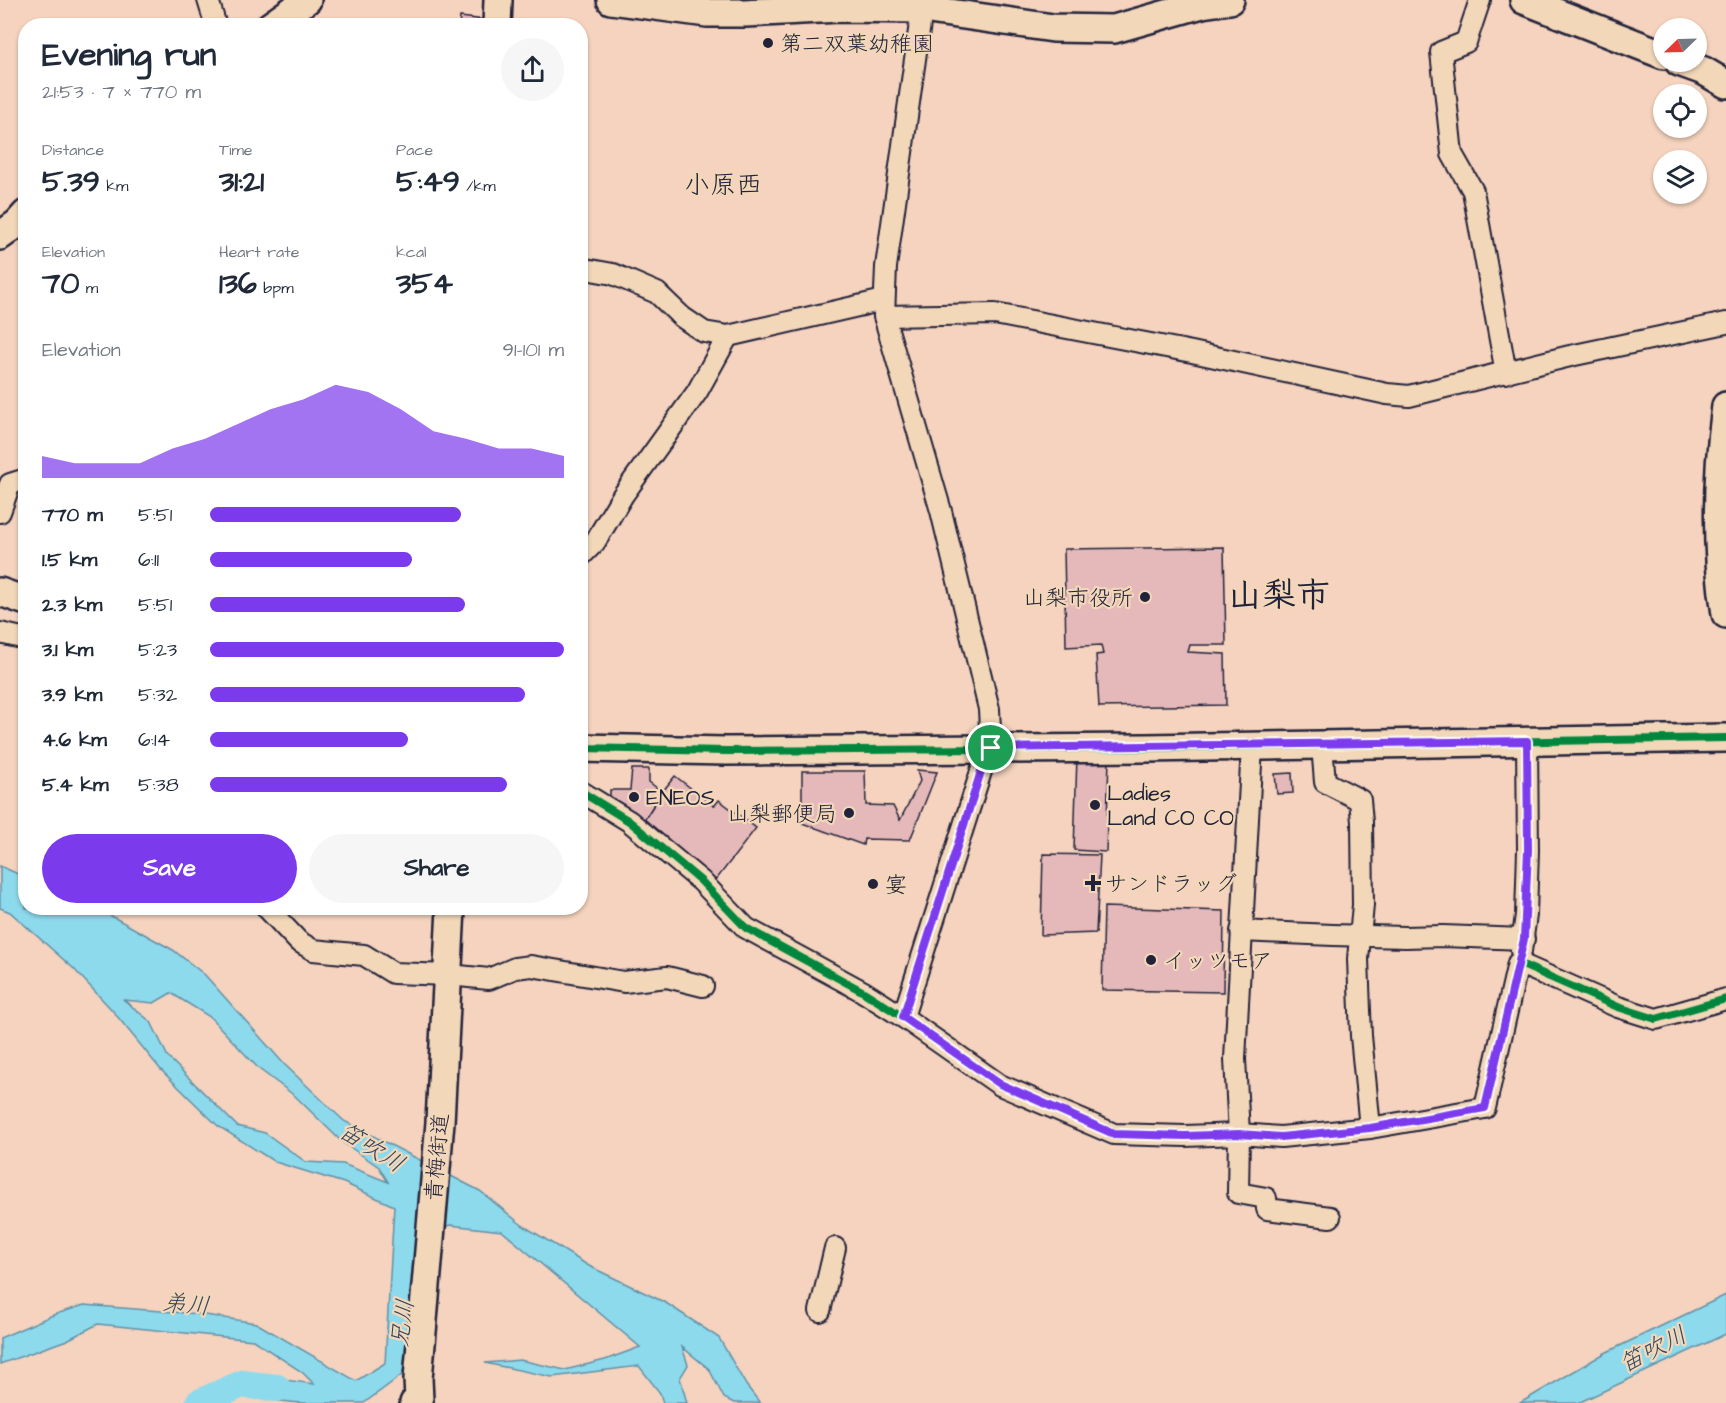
<!DOCTYPE html>
<meta charset="utf-8">
<style>
:root{--surface:#fff;--page:#f6f6f7;--text:#1f2937;--muted:#747a83;--accent:#7c3aed}
body{margin:0;font-family:"Architects Daughter","Klee One",sans-serif;background:var(--page);color:var(--text);height:100vh;display:flex;flex-direction:column;font-size:22px;white-space:nowrap}
*{box-sizing:border-box;margin:0}
p{font-size:20px;color:var(--muted)}
.icon{flex:none;width:33px;height:33px;fill:none;stroke:currentColor;stroke-width:2;stroke-linecap:round;stroke-linejoin:round}
.map{position:relative;flex:1;overflow:hidden}
.sheet{position:absolute;left:18px;top:18px;width:570px;height:897px;display:flex;flex-direction:column;background:var(--surface);border-radius:24px;box-shadow:0 2px 4px #0004}
.sheet>*{flex:none}
.needle{width:39px;rotate:247deg}
.fabs{position:absolute;left:1653px;top:18px;display:grid;gap:12px}
.fabs a{display:grid;place-items:center;width:54px;height:54px;border-radius:50%;background:var(--surface);box-shadow:0 2px 4px #0004;font-size:30px}
.pin{position:absolute;display:grid;place-items:center;width:51px;height:51px;color:#fff;margin:-26px;border:3px solid #fff;border-radius:50%;box-shadow:0 2px 6px #0007}
.round{display:grid;place-items:center;flex:none;width:63px;height:63px;border-radius:32px;background:var(--page)}
.head{display:flex;align-items:center;justify-content:space-between;height:102px;padding:0 24px}
h1{font-size:33px;font-weight:700;line-height:45px}
.figures{display:grid;grid-template-columns:repeat(3,1fr);gap:9px;height:102px;padding:6px 24px}
.figures div{display:grid;align-content:center}
.figures b{font-size:30px;font-weight:700}
.figures small{font-size:16px;font-weight:400}
.figures p{font-size:16px}
.chart{height:168px;padding:12px 24px}
.chart p{display:flex;justify-content:space-between}
.chart svg{width:100%;height:108px;margin-top:6px;fill:var(--accent);opacity:.7}
.button{display:flex;gap:12px;margin-top:auto;padding:12px 24px}
.button a{flex:1;height:69px;border-radius:36px;background:var(--accent);color:#fff;font-size:24px;font-weight:700;line-height:69px;text-align:center}
.button a+a{background:var(--page);color:var(--text)}
ul{padding:0 24px;list-style:none;font-size:20px}
li{display:grid;grid-template-columns:96px 72px 1fr;align-items:center;height:45px}
li i{height:15px;border-radius:8px;background:var(--accent)}
.map>svg:first-child{display:block}
.water{fill:#8ddaed;stroke:#6290a6;stroke-width:1.5;fill-rule:evenodd}
.lines{fill:none;stroke-linecap:round;stroke-linejoin:round}
.river{stroke:#8ddaed;stroke-width:28}
.building{fill:#e5b9ba;stroke:#22223b;stroke-width:1.5}
.street-casing{stroke:#22223b;stroke-width:24}
.secondary-casing{stroke:#22223b;stroke-width:32}
.street{stroke:#f3d7b9;stroke-width:20}
.secondary{stroke:#f3d7b9;stroke-width:27}
.cycleway-casing{stroke:#f3d7b9;stroke-width:11}
.cycleway{stroke:#00873e;stroke-width:8}
.route-casing{stroke:#fff;stroke-width:12}
.route{stroke:#7c3aed;stroke-width:8}
.poi-dot{fill:#22223b;stroke:#f3d7b9;stroke-width:2}
.labels{text-anchor:middle;stroke-width:4.5;stroke-linejoin:round;paint-order:stroke}
.poi-label{font-size:22px;fill:#22223b;stroke:#f3d7b9;text-anchor:start}
.street-label{font-size:22px;fill:#22223b;stroke:#f3d7b9}
.water-label{font-size:24px;font-style:italic;fill:#37475f;stroke:#f3d7b9}
.quarter-label{font-size:26px;fill:#22223b;stroke:#f3d7b9}
.town-label{font-size:34px;font-weight:bold;fill:#22223b;stroke:#f3d7b9}
</style>
<div class="map">
<svg width="1726" height="1403" viewBox="0 0 1726 1403">
<rect width="100%" height="100%" fill="#f5d3be"/>
<filter id="ink" filterUnits="userSpaceOnUse"><feTurbulence type="fractalNoise" baseFrequency=".0167" numOctaves="2"/><feDisplacementMap in="SourceGraphic" scale="12" xChannelSelector="R" yChannelSelector="G"/><feConvolveMatrix kernelMatrix="1 2 1 2 8 2 1 2 1" color-interpolation-filters="sRGB"/></filter>
<g filter="url(#ink)">
<g class="water">
<path d="M0,866L25,877L26,908H97L173,950L205,975L284,1064L344,1121L480,1191L522,1225L589,1266L666,1303L719,1338L746,1385L760,1403H734L724,1398L709,1369L682,1347L688,1365L680,1378L687,1403H663L660,1393L639,1366L552,1377L485,1363L520,1360L565,1370L605,1360L640,1347L502,1231L450,1225L416,1237L403,1374L364,1403H300L242,1397L236,1379L248,1375L314,1384L302,1372L253,1340L98,1324L67,1340L0,1364V1338L53,1315L84,1305L199,1314L256,1323L356,1381L385,1363L394,1206L344,1183L275,1162L218,1126L161,1070L112,1010L74,969L10,912L0,908ZM171,993L210,1017L259,1069L295,1096L341,1141L379,1167L388,1182L343,1164L306,1162L265,1133L237,1126L168,1057L151,1022L124,1000L154,1003Z"/>
<polygon points="1726,1295 1726,1334 1578,1403 1520,1403 1605,1353"/>
</g>
<g class="lines">
<polyline class="river" points="199,1403 242,1384 277,1388"/>
</g>
<g class="building">
<polygon points="460,17 485,20 484,26 459,26"/>
<polygon points="1224,547 1226,645 1190,645 1188,652 1225,654 1226,705 1099,707 1096,655 1103,654 1101,645 1066,647 1064,549"/>
<polygon points="1077,756 1109,759 1106,852 1074,850"/>
<polygon points="632,769 649,769 649,782 662,792 641,825 610,802 610,790 630,790"/>
<polygon points="917,770 937,772 910,840 864,839 863,845 802,823 802,771 865,771 866,805 893,806 900,820 920,781"/>
<polygon points="1292,773 1293,793 1277,794 1275,774"/>
<polygon points="675,776 714,806 719,800 756,828 716,880 641,825 662,792"/>
<polygon points="1043,854 1100,855 1096,933 1041,935"/>
<polygon points="1104,907 1224,911 1223,992 1102,990"/>
</g>
<g class="lines">
<defs>
<g id="street">
<polyline points="208,0 216,26"/>
<polyline points="1480,0 1466,42 1441,52 1452,154 1473,191 1506,373"/>
<polyline points="580,268 613,274 657,293 682,317 704,332 728,336 884,300"/>
<polyline points="884,316 995,314 1192,352 1387,394 1409,396 1570,356 1726,323"/>
<polyline points="0,512 10,484 26,479"/>
<polyline points="580,557 595,542 623,495 697,392 728,336"/>
<polyline points="0,633 26,639"/>
<polyline points="1322,745 1325,782 1360,800 1362,822 1363,905 1358,959 1361,1036 1370,1128"/>
<polyline points="1252,746 1235,1059 1239,1134 1238,1193 1266,1198 1267,1209 1330,1217"/>
<polyline points="580,791 629,821 701,881 746,928 862,991 903,1017 1000,1085 1114,1134 1185,1136 1239,1134 1281,1137 1370,1128 1485,1108 1518,963 1618,1007 1656,1019 1726,999"/>
<polyline points="267,908 298,941 313,950 364,955 393,973 449,975 489,979 515,968 531,966 624,982 667,977 703,986"/>
<polyline points="1241,931 1333,935 1405,937 1443,936 1524,939"/>
<polyline points="1521,951 1526,915 1528,850 1527,741"/>
<polyline points="903,1017 984,762 991,748 989,709 941,511 884,316 886,267 922,9"/>
<polyline points="820,1311 835,1248"/>
</g>
<g id="secondary">
<polyline points="611,0 707,13 745,13 839,8 922,9 1053,28 1114,29 1202,4 1230,0"/>
<polyline points="1524,0 1664,55"/>
<polyline points="270,26 307,0"/>
<polyline points="497,26 498,0"/>
<polyline points="1679,62 1704,71 1726,84"/>
<polyline points="0,236 18,223 26,214"/>
<path d="M1726,406C1717,474 1715,546 1726,614"/>
<polyline points="0,592 26,601"/>
<polyline points="580,748 726,751 1146,748 1726,738"/>
<polyline points="414,1403 419,1400 418,1379 440,1122 451,908"/>
</g>
</defs>
<use href="#street" class="street-casing"/>
<use href="#secondary" class="secondary-casing"/>
<use href="#street" class="street"/>
<use href="#secondary" class="secondary"/>
<defs>
<g id="cycleway">
<polyline points="580,748 726,751 1146,748 1726,738"/>
<polyline points="580,791 629,821 701,881 746,928 862,991 903,1017 1000,1085 1114,1134 1185,1136 1239,1134 1281,1137 1370,1128 1485,1108 1518,963 1618,1007 1656,1019 1726,999"/>
</g>
</defs>
<use href="#cycleway" class="cycleway-casing"/>
<use href="#cycleway" class="cycleway"/>
</g>
</g>
<g class="lines" filter="url(#ink)">
<defs>
<polygon id="route" points="1527,741 1528,850 1524,939 1485,1108 1370,1128 1281,1137 1239,1134 1185,1136 1114,1134 1000,1084 903,1017 984,762 991,748"/>
</defs>
<use href="#route" class="route-casing"/>
<use href="#route" class="route"/>
</g>
<g class="poi-dot">
<circle cx="768" cy="43" r="6"/>
<circle cx="1145" cy="597" r="6"/>
<circle cx="634" cy="797" r="6"/>
<circle cx="1095" cy="805" r="6"/>
<circle cx="849" cy="813" r="6"/>
<path d="M1090 874h6v6h6v6h-6v6h-6v-6h-6v-6h6z"/>
<circle cx="873" cy="884" r="6"/>
<circle cx="1151" cy="960" r="6"/>
</g>
<g class="labels">
<g class="poi-label">
<text x="780" y="51">第二双葉幼稚園</text>
<text x="1133" y="605" text-anchor="end">山梨市役所</text>
<text x="1107" y="800">Ladies<tspan x="1107" dy="25">Land CO CO</tspan></text>
<text x="646" y="805">ENEOS</text>
<text x="837" y="821" text-anchor="end">山梨郵便局</text>
<text x="1105" y="891">サンドラッグ</text>
<text x="885" y="892">宴</text>
<text x="1163" y="968">イッツモア</text>
</g>
<g class="street-label">
<text transform="translate(436 1157) rotate(-85)" y="8">青梅街道</text>
</g>
<g class="water-label">
<text transform="translate(372 1147) rotate(32)" y="8">笛吹川</text>
<text transform="translate(186 1304) rotate(5)" y="8">弟川</text>
<text transform="translate(402 1323) rotate(-82)" y="8">兄川</text>
<text transform="translate(1653 1349) rotate(-27)" y="8">笛吹川</text>
</g>
<g class="quarter-label">
<text x="723" y="193">小原西</text>
</g>
<g class="town-label">
<text x="1279" y="606">山梨市</text>
</g>
</g>
</svg>
<div class="fabs">
<a><svg class="needle" viewBox="-14 -14 28 28"><path d="M0-13l5 13h-10z" fill="#e53935"/><path d="M0 13l5-13h-10z" fill="#747a83"/></svg></a>
<a><svg class="icon" aria-label="locate" viewBox="0 0 24 24"><circle cx="12" cy="12" r="6"/><path d="M12 2v4M12 18v4M2 12h4M18 12h4"/></svg></a>
<a><svg class="icon" aria-label="layers" viewBox="0 0 24 24"><path d="M12 4l9 5-9 5-9-5zM3 14l9 5 9-5"/></svg></a>
</div>
<div class="pin" style="left:991px;top:748px;background:#1e9e55"><svg class="icon" aria-label="arrive" viewBox="0 0 24 24"><path d="M6 21V4h12l-3 4 3 4H6"/></svg></div>
<section class="sheet">
<div class="head"><div><h1>Evening run</h1><p>21:53 · 7 × 770 m</p></div><a class="round"><svg class="icon" aria-label="share" viewBox="0 0 24 24"><path d="M12 15V3M7 8l5-5 5 5M5 13v7h14v-7"/></svg></a></div>
<div class="figures">
<div><p>Distance</p><b>5.39<small> km</small></b></div>
<div><p>Time</p><b>31:21</b></div>
<div><p>Pace</p><b>5:49<small> /km</small></b></div>
</div>
<div class="figures">
<div><p>Elevation</p><b>70<small> m</small></b></div>
<div><p>Heart rate</p><b>136<small> bpm</small></b></div>
<div><p>kcal</p><b>354</b></div>
</div>
<div class="chart"><p><span>Elevation</span>91–101 m</p>
<svg viewBox="0 0 160 44" preserveAspectRatio="none"><path d="M0 44V35L10 38L20 38L30 38L40 32L50 28L60 22L70 16L80 12L90 6L100 9L110 16L120 25L130 28L140 32L150 32L160 35V44z"/></svg>
</div>
<ul>
<li><b>770 m</b>5:51<i style="width:71%"></i></li>
<li><b>1.5 km</b>6:11<i style="width:57%"></i></li>
<li><b>2.3 km</b>5:51<i style="width:72%"></i></li>
<li><b>3.1 km</b>5:23<i style="width:100%"></i></li>
<li><b>3.9 km</b>5:32<i style="width:89%"></i></li>
<li><b>4.6 km</b>6:14<i style="width:56%"></i></li>
<li><b>5.4 km</b>5:38<i style="width:84%"></i></li>
</ul>
<div class="button"><a>Save</a><a>Share</a></div>
</section>
</div>
